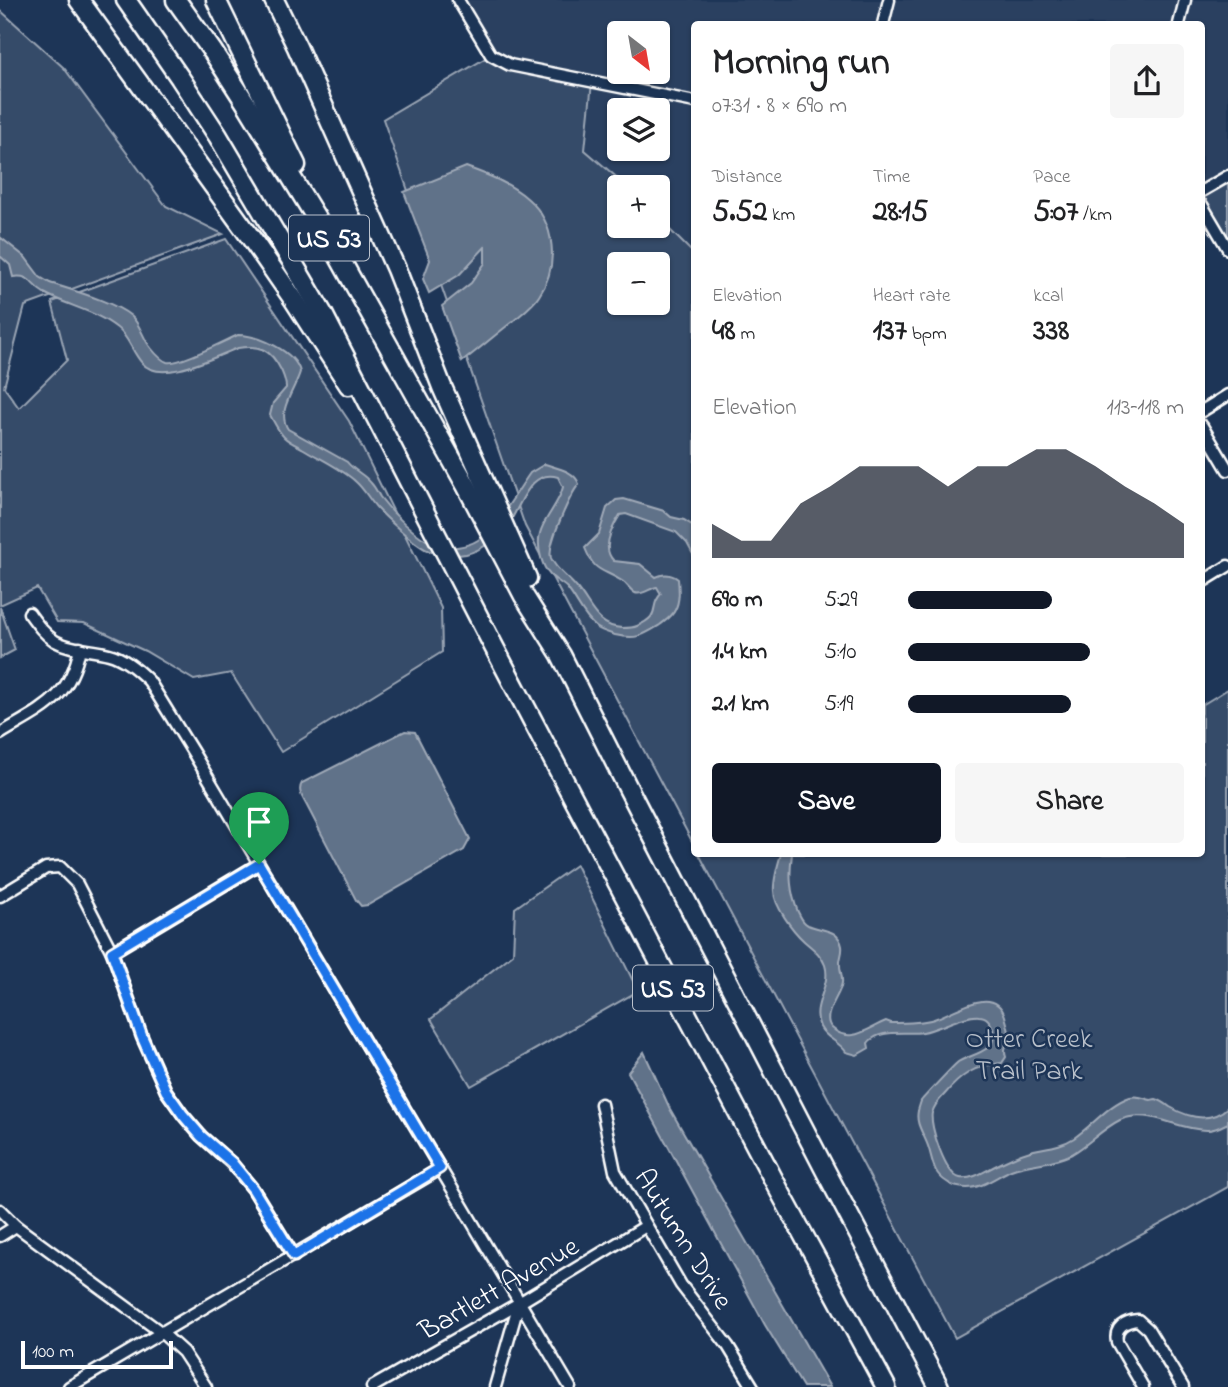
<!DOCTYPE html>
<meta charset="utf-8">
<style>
:root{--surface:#fff;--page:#f6f6f6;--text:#202124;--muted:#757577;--accent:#111827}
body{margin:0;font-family:"Indie Flower",sans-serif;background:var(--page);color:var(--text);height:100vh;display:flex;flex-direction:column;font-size:26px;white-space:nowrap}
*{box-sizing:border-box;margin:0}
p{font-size:23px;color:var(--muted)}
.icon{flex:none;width:38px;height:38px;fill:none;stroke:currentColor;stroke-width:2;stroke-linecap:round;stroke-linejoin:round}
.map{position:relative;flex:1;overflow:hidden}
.details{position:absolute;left:691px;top:21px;width:514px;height:836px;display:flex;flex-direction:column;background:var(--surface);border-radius:7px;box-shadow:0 2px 5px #0004}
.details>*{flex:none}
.needle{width:46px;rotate:149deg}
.fabs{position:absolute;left:607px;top:21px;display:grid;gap:14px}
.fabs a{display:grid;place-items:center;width:63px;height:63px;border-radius:7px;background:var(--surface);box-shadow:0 2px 5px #0004;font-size:35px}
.scale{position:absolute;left:21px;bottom:18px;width:152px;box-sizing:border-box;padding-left:7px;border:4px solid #fff;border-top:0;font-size:19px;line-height:24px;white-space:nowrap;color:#fff;-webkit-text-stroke:5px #1d3557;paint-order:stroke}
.pin{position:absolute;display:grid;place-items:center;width:60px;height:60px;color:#fff;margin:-72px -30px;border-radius:50% 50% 50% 0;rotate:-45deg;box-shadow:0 0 7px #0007}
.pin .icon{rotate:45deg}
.round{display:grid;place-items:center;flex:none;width:74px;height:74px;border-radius:7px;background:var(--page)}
.headline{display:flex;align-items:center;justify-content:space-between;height:119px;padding:0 21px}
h1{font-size:38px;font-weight:800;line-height:52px}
.metrics{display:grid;grid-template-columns:repeat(3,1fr);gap:10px;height:119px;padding:7px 21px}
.metrics div{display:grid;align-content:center}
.metrics b{font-size:30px;font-weight:800}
.metrics small{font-size:19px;font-weight:400}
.metrics p{font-size:19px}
.chart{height:196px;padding:14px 21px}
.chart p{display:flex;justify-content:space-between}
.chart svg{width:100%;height:126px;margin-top:7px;fill:var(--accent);opacity:.7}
.cta{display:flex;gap:14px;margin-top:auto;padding:14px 21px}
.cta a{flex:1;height:80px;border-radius:7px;background:var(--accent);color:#fff;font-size:28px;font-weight:800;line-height:80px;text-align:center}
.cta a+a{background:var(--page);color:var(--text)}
ul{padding:0 21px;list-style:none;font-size:23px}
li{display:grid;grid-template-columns:112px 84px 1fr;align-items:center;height:52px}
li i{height:18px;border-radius:9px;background:var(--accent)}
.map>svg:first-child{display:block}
.built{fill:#2a4161;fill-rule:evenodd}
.green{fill:#364b69;stroke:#9aa5b4;stroke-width:2;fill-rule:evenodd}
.water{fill:#617289;stroke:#a0aab8;stroke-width:2}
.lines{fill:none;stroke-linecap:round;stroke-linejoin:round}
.minor-casing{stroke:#fff;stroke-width:15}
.motorway-casing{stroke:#fff;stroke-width:23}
.minor{stroke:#1d3557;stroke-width:10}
.motorway{stroke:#1d3557;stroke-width:18}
.route-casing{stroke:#fff;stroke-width:14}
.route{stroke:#1a73e8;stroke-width:9}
.labels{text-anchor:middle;stroke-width:5;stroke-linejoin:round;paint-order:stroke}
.shield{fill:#1d3557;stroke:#bbc2cd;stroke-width:2}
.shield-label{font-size:26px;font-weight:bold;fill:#fff}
.park-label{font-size:28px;fill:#b9c0ca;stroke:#1d3557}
.street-label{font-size:28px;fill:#fff;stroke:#1d3557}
</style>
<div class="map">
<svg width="1228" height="1387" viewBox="0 0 1228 1387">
<rect width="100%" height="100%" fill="#1d3557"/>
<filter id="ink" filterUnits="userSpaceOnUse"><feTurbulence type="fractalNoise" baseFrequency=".0143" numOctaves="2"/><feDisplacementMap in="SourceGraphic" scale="14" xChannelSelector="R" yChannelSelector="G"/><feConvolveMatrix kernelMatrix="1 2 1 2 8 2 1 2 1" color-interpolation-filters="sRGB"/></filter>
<g filter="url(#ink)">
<path class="built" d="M459,0H1228V176L1202,191V24H695V255L658,218V187H628L585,150L510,65L491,55ZM620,33H658V72H620ZM620,110H658V149H620Z"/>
<g class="green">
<polygon points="0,10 64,68 166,206 223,234 25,306 4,387 19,408 67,360 52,302 226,239 349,421 441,608 442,652 281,752 231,673 194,680 145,651 84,623 57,622 37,588 0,605"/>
<path d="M491,55L510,65L592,82L585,150L628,187H620V226H658V218L695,255V847L525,526L383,119ZM620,264H658V303H620Z"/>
<polygon points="1228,176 1228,247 1202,204 1202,191"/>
<polygon points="0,607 15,650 0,658"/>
<polygon points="1228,689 1228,1187 955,1338 699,854 1202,854 1202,705"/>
<polygon points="576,865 638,991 471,1086 431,1019 513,954 515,908"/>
</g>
<g class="water">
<path d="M466,167C488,175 510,183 528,199C556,223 559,266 539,296C533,306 521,314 512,322C495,335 479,349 462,362L442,306L471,283L485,263V247L459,275L429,293L423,279L430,260L404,192Z"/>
<path d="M0,237L25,257L40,277L50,283C71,290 115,302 131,316C140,323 143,339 151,348C155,353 161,360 167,362C179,365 224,341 238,335C258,335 295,351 300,372C295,390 276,411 288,429L347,462C354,471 364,474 371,483C375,487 377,492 380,497C393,514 416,537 436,545C448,550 467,547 478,540C496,529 517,491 530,473L545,464C557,468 575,471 579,484C570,495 547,545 551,558C555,569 569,578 576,587C591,604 596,627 622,628C627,628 633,628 637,626C663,615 648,607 661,594L657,587C650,588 642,596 635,593C630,590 627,584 622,581C601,568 595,573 585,548L599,534L607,508L616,500L624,499L664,511L671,517L684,520L695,527V558L687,543L676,532L626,514L620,515C611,529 601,549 614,561L640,564L656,577C664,573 671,574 678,579C679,589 680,601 675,610C672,617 666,620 660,625C642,636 636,640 615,635C609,633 601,631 596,627C583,617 577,600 567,588C562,583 555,580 550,575C542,566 538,551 539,539C540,522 559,505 563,487L558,477C530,468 521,506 509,523C498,537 483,550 466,554C454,556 436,555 425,549C412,542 386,518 376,507C369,499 364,489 356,482C341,468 320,459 302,448C296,445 289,442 284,437C278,431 274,422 270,415L273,403L286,388C286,381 284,377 281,370C271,350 260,344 238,348C214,357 161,385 142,363C132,352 129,337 117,328C96,311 68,306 44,293C30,285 31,274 13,277L10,265L0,256Z"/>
<path d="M405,731L415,732L417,736L470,839L464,850L368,905L361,906L356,900L307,806C303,798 297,791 302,783Z"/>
<path d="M781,854H792C789,875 790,892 798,912C801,917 802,922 808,925C821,931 838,928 842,946C843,953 840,957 840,962C839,969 843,976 842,983C840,996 820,1017 832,1028C850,1045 868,1028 886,1021L891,1023C905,1023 921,1023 934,1019C954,1013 994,983 1005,1016C1006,1021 1010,1031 1009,1037C1007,1045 1003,1048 1006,1057L1002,1063C975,1065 961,1075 944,1095C939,1100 934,1106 932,1113C929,1125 946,1176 960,1178C972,1180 985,1171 995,1166C1007,1160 1021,1153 1034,1150C1048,1147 1062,1146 1074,1138C1093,1125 1109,1104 1130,1097C1138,1095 1143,1098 1151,1100C1152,1100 1154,1099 1156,1099C1160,1100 1166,1104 1170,1107C1189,1118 1210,1124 1228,1107V1123C1222,1126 1215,1130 1208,1130C1178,1131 1149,1107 1120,1120C1102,1129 1089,1144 1072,1154C1050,1165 1032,1162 1011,1170C997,1176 983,1188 967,1188C960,1188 952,1186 947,1182C932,1173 933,1160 928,1146C924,1134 915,1124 918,1111C918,1110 921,1101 921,1101C925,1096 953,1066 958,1062C971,1054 998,1052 993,1030C991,1022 987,1016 979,1016C966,1014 939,1029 923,1032C906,1035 879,1028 868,1043L869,1048L857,1055L846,1052C839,1041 826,1039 820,1027C810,1004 832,987 825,965C821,954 812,948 804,941C793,931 774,906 774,891C773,881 778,864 781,854Z"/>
<polygon points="644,1052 670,1109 830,1387 803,1387 765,1325 628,1072"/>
</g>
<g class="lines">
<defs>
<g id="minor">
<polyline points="458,0 491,55 510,65 695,102"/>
<polyline points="883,24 889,0"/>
<polyline points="1179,24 1185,0"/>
<polyline points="1202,191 1228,176"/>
<polyline points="1202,205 1228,249"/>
<polyline points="1202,411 1228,395"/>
<polyline points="1202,426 1228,470"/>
<polyline points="1202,582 1228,566"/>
<path d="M29,613C37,624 44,634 55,641C71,650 91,649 109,654C124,658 138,670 149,681L194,754L570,1387"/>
<path d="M0,734C41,709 70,700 80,648"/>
<polyline points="0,896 46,868 60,867 77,884 112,952 142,1037 166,1091 183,1115 201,1136 231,1163 253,1189 294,1256"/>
<polyline points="112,952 259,864"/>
<polyline points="601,1104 615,1171 681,1285 728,1346 753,1387"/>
<polyline points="0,1210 16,1226 162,1333 183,1352 206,1387"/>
<polyline points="0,1236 16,1226"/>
<polyline points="69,1387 440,1169"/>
<polyline points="372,1387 519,1303 646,1226"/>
<polyline points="495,1387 519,1303"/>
<path d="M1143,1387L1117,1342C1114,1327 1125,1321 1138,1320L1148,1329L1183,1387"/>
</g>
<g id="motorway">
<polyline points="79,0 251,238 294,300 349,385"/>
<polyline points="126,0 180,78 218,136 323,314 494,647 779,1190 886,1387"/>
<polyline points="176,0 213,52 249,108 329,239 466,485 524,596 561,655 629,790 823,1166 939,1387"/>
<polyline points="216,0 296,165"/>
<polyline points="274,0 297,47 396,269 442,387 527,578"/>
</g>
</defs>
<use href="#minor" class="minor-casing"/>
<use href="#motorway" class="motorway-casing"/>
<use href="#minor" class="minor"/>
<use href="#motorway" class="motorway"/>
</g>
</g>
<g class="lines" filter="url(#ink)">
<defs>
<polygon id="route" points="259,864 440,1168 294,1256 253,1189 232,1163 201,1136 183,1115 166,1091 142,1037 112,952"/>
</defs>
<use href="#route" class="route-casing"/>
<use href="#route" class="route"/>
</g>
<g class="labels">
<g class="shield">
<rect x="289" y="215.5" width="80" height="45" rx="5"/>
<rect x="633" y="965.5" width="80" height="45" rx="5"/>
</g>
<g class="shield-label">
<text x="329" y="247">US 53</text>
<text x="673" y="997">US 53</text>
</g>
<g class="park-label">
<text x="1029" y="1047">Otter Creek<tspan x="1029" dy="32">Trail Park</tspan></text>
</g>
<g class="street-label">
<text transform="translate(685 1238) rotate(58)" y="10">Autumn Drive</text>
<text transform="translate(498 1287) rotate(-30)" y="10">Bartlett Avenue</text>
</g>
</g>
</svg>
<div class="fabs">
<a><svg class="needle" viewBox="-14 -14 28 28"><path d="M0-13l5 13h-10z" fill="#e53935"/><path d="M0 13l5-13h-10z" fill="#757577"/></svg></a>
<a><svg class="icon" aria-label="layers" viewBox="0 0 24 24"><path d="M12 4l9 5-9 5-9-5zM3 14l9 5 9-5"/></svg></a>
<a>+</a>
<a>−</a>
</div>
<div class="scale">100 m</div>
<div class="pin" style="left:259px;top:864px;background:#1e9e55"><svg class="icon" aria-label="arrive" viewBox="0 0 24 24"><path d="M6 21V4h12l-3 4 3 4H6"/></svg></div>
<section class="details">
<div class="headline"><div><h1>Morning run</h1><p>07:31 · 8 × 690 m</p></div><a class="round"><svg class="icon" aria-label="share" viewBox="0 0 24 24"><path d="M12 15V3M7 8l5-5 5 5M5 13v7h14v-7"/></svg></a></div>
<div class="metrics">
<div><p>Distance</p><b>5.52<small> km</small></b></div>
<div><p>Time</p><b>28:15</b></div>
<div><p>Pace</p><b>5:07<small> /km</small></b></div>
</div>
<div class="metrics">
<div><p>Elevation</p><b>48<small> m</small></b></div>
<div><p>Heart rate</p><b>137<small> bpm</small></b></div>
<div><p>kcal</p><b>338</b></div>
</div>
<div class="chart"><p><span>Elevation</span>113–118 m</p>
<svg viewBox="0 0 160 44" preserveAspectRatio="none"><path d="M0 44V32L10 38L20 38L30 25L40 19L50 12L60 12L70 12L80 19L90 12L100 12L110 6L120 6L130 12L140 19L150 25L160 32V44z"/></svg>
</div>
<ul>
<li><b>690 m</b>5:29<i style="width:52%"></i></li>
<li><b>1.4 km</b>5:10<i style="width:66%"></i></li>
<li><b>2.1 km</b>5:19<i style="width:59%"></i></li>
</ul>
<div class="cta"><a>Save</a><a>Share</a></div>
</section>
</div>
